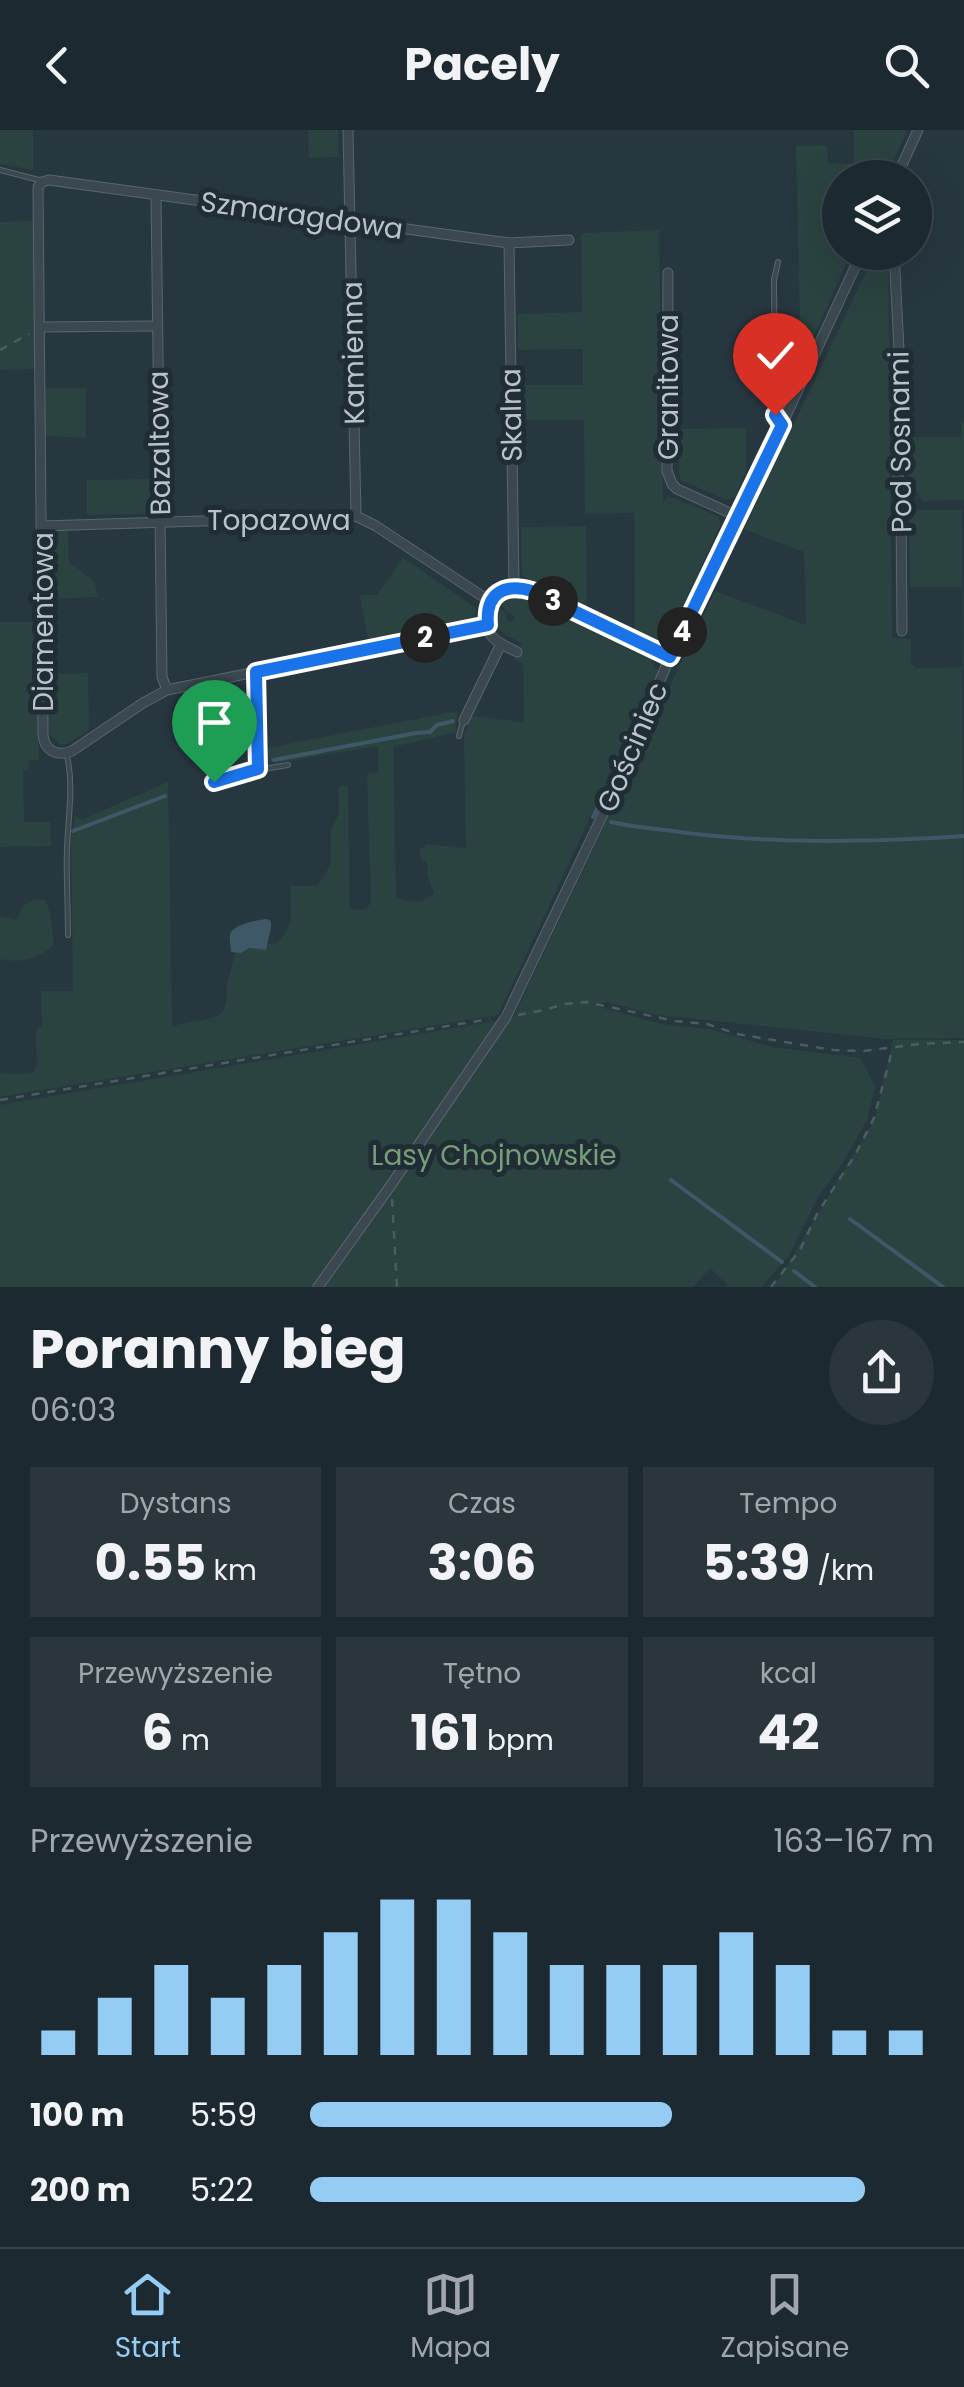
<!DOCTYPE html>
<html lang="pl">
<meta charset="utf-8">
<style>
:root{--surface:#1d2930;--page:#2a353c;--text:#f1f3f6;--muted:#a0a6ab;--line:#3b454c;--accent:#94ccf3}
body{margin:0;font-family:Poppins,sans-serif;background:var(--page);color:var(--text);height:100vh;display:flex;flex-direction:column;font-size:38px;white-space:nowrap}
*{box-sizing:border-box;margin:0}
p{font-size:32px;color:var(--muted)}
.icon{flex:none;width:55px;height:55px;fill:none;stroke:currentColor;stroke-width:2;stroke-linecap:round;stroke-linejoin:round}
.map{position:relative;height:1157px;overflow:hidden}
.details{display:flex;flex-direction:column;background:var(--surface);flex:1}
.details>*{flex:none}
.controls{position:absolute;left:822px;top:30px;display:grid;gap:20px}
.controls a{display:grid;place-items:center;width:110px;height:110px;border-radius:50%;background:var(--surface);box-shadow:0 10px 40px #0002,0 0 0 2px var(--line);font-size:50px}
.pin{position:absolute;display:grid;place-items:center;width:85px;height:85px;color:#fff;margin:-102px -42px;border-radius:50% 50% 50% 0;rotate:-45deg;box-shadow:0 0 10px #0007}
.pin .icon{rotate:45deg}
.km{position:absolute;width:50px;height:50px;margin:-25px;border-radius:50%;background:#222;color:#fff;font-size:28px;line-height:50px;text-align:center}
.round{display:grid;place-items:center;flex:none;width:105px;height:105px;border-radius:52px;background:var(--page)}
.head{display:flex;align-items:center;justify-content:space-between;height:170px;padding:0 30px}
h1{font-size:55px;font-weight:700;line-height:75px}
.stats{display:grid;grid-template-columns:repeat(3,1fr);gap:15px;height:170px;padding:10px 30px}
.stats div{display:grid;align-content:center;border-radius:0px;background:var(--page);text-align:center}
.stats b{font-size:50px;font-weight:700}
.stats small{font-size:28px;font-weight:400}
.stats p{font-size:28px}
.chart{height:280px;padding:20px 30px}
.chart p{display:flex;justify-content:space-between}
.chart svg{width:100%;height:180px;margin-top:10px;stroke:var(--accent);stroke-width:6}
ul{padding:0 30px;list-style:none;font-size:32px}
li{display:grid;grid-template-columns:160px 120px 1fr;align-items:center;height:75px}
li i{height:25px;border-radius:12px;background:var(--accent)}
header{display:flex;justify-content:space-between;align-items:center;height:130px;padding:0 30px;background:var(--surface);font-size:45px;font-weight:700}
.menu{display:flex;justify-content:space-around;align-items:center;height:140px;border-top:2px solid var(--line);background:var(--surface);font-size:28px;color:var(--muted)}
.menu a{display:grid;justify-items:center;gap:5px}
.menu .active{color:var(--accent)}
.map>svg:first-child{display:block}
.green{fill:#2a4340}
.water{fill:#3e5867}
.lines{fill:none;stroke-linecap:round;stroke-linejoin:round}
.stream{stroke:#3e5867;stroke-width:4}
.lane-casing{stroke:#59666d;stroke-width:6}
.street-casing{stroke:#59666d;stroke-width:11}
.path{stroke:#495e5d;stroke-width:2.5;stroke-dasharray:8 8;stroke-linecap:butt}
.lane{stroke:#3b4850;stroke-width:4}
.street{stroke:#3b4850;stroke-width:9}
.route-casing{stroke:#fff;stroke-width:20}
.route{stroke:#1a73e8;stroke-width:12}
.labels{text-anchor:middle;stroke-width:10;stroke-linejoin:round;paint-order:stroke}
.street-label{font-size:28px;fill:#b8c3ca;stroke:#202d35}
.park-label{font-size:28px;fill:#779e78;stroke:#202d35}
</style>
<header><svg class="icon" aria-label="back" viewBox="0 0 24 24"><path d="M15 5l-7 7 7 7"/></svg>Pacely<svg class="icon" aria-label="search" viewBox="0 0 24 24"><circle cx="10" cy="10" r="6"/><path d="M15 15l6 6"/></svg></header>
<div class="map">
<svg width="964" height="1157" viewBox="0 0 964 1157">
<rect width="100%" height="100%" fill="#273740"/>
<g class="green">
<polygon points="0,0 33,0 33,40 0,34"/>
<polygon points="308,0 338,0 339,27 309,28"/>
<polygon points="854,0 905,0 906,4 885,47 840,48 840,122 851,123 801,234 796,15 827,16 828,33 854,34"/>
<polygon points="34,91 35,239 0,240 0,92"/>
<polygon points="659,100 663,373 668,366 718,386 721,394 669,506 659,510 635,499 634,383 585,384 584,290 519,290 519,255 583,255 583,219 518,220 518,184 582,182 581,103"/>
<polygon points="875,123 888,123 892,508 911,509 911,533 916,538 964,537 963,457 910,457 909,386 914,380 962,380 964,908 885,909 657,885 606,872 596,876 662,894 710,899 772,917 860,928 875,956 867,990 842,1034 818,1067 789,1126 761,1157 726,1157 727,1154 710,1138 693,1157 0,1157 0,975 513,888 715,461 806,495 804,422 744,399"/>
<polygon points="44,258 86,258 86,308 45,306"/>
<polygon points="961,292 964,292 964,370 922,371 909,350 909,307 961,307"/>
<polygon points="746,298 746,341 735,367 727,370 681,350 679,344 679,299"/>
<polygon points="150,349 150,379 146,384 87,385 87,350"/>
<polygon points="586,396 587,477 522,446 521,397"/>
<polygon points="57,401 68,401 69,432 94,451 98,467 46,469 46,413"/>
<polygon points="403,428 476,478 475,487 368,509 360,465 377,465"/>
<path d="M519,464L535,469L534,473L650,527L654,537L659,540L498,885L0,967V942L15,944L34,942C41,929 33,913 37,898L42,896L41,861H73L71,707L75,686L83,689L168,652L172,897C186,891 198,892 212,888C229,883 226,869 227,855C229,845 233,834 235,823L249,818L266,820L268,814L277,813C296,794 290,781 290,756H317L330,736L331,698C342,685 338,675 338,658L341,655L348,656L350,778C359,782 366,780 371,773L367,644L378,643V616L277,633C271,633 268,631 265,625L267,618L457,581L456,602L393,617L396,766C409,775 422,773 434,764L427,743L428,735L420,727V720L427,714L466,718L464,606L471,586L524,592L523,534L514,530L522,514L499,500L494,483L498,475L506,484V490L512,492L515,486L508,483L499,472L508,465Z"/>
<polygon points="0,492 38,492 37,566 39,630 30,630 28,640 23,640 24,692 50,692 51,716 0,717"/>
<polygon points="88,543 89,600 67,614 59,614 48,603 47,544"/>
<path d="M35,769L45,770C50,776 55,809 53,816C36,830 21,833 0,829V787L16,790L23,776Z"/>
<polygon points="893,910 964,910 964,1157 774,1157 875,989"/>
</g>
<path class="water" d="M267,789L271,791V797L266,820L249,818L241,823L231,822C231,816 229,810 230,805C232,794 258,790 267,789Z"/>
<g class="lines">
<g class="stream">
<polyline points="274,630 416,603 430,602 437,595 453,591"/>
<polyline points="593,687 627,617"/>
<path d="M611,692C637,698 662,699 687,703C779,714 871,712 964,706"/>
<polyline points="73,701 165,666"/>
<polyline points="671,1050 782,1132"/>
<polyline points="850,1089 943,1157"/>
<polyline points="794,1141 815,1157"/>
</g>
<defs>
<g id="lane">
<polyline points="0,40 39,50"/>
<polyline points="778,132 774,150 775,285 782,295"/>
<polyline points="256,542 258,639"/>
<polyline points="459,606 463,591"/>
<path d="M67,626C74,656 68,688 67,719C66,748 68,777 68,805"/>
<polyline points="214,652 238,643 288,635"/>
</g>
<g id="street">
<polyline points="348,0 356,386"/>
<polyline points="896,48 918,0"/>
<polyline points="156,65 162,547 167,560"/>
<polyline points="509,113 514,457"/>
<polyline points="894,122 899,220 898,355 901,377 902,501"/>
<polyline points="668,143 667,341 672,354 677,359 739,387"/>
<polyline points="40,197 157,196"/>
<polyline points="42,396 356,386 376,396 491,472"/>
<path d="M488,495L167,560L143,573L72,621C57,627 44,621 43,604L38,57L42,52L49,50L509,113L569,110"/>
<path d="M517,522C508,517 496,513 490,504C481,488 490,462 509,457C516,456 525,459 532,461L670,527"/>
<polyline points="464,590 501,514"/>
<polyline points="318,1157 391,1055 506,887 604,682 670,527 739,387 862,122"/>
</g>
</defs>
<use href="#lane" class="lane-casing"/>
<use href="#street" class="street-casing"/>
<g class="path">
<polyline points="0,220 29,204"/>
<polyline points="518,885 544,880 565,874 586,872 675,891 707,894 737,904 833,920 864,921 918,914 964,912"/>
<polyline points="0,970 490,889"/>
<polyline points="392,1069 397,1157"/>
<polyline points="771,1157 800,1120 817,1084 855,1025 874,988 892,921"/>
</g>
<use href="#lane" class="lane"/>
<use href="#street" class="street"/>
</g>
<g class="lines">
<defs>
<path id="route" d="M214,652L258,639L256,542L488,495C485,463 504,453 532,461L670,527L782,295L775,285"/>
</defs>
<use href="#route" class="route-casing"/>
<use href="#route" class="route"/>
</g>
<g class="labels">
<g class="street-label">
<text transform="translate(302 85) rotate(8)" y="10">Szmaragdowa</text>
<text transform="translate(353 223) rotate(-91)" y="10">Kamienna</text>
<text transform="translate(668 257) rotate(-90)" y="10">Granitowa</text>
<text transform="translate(511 285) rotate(-91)" y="10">Skalna</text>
<text transform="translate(900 312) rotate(-91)" y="10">Pod Sosnami</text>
<text transform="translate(159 313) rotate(-91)" y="10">Bazaltowa</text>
<text x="279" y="400">Topazowa</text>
<text transform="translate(43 492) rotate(-90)" y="10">Diamentowa</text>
<text transform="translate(632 617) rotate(-67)" y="10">Gościniec</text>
</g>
<g class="park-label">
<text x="494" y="1035">Lasy Chojnowskie</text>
</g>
</g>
</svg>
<div class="controls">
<a><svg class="icon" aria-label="layers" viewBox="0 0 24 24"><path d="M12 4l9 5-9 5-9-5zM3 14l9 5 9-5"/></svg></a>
</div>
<div class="pin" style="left:214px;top:652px;background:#1e9e55"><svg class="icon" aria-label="arrive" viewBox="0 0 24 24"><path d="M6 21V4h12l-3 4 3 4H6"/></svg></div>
<div class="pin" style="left:775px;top:285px;background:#d93025"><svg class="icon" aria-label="check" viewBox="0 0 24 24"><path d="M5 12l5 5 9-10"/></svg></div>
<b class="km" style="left:425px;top:508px">2</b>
<b class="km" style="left:553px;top:471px">3</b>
<b class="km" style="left:682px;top:502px">4</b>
</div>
<section class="details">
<div class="head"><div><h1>Poranny bieg</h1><p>06:03</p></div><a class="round"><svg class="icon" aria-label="share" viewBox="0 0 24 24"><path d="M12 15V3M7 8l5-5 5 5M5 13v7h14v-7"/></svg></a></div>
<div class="stats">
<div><p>Dystans</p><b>0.55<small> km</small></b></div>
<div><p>Czas</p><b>3:06</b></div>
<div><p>Tempo</p><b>5:39<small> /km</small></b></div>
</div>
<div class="stats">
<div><p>Przewyższenie</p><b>6<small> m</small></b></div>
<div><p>Tętno</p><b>161<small> bpm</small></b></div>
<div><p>kcal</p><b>42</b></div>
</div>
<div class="chart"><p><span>Przewyższenie</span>163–167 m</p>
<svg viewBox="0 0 160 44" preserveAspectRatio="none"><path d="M5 44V38M15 44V30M25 44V22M35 44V30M45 44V22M55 44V14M65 44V6M75 44V6M85 44V14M95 44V22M105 44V22M115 44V22M125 44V14M135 44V22M145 44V38M155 44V38"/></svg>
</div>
<ul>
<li><b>100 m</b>5:59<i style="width:58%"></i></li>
<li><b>200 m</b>5:22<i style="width:89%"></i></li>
</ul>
</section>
<nav class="menu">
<a class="active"><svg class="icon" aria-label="home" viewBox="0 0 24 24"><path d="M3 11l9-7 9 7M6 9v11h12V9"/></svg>Start</a>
<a><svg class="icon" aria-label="map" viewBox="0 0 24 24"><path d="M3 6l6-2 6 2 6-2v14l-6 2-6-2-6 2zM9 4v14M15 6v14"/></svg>Mapa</a>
<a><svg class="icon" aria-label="saved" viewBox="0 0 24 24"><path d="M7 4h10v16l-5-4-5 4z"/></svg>Zapisane</a>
</nav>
